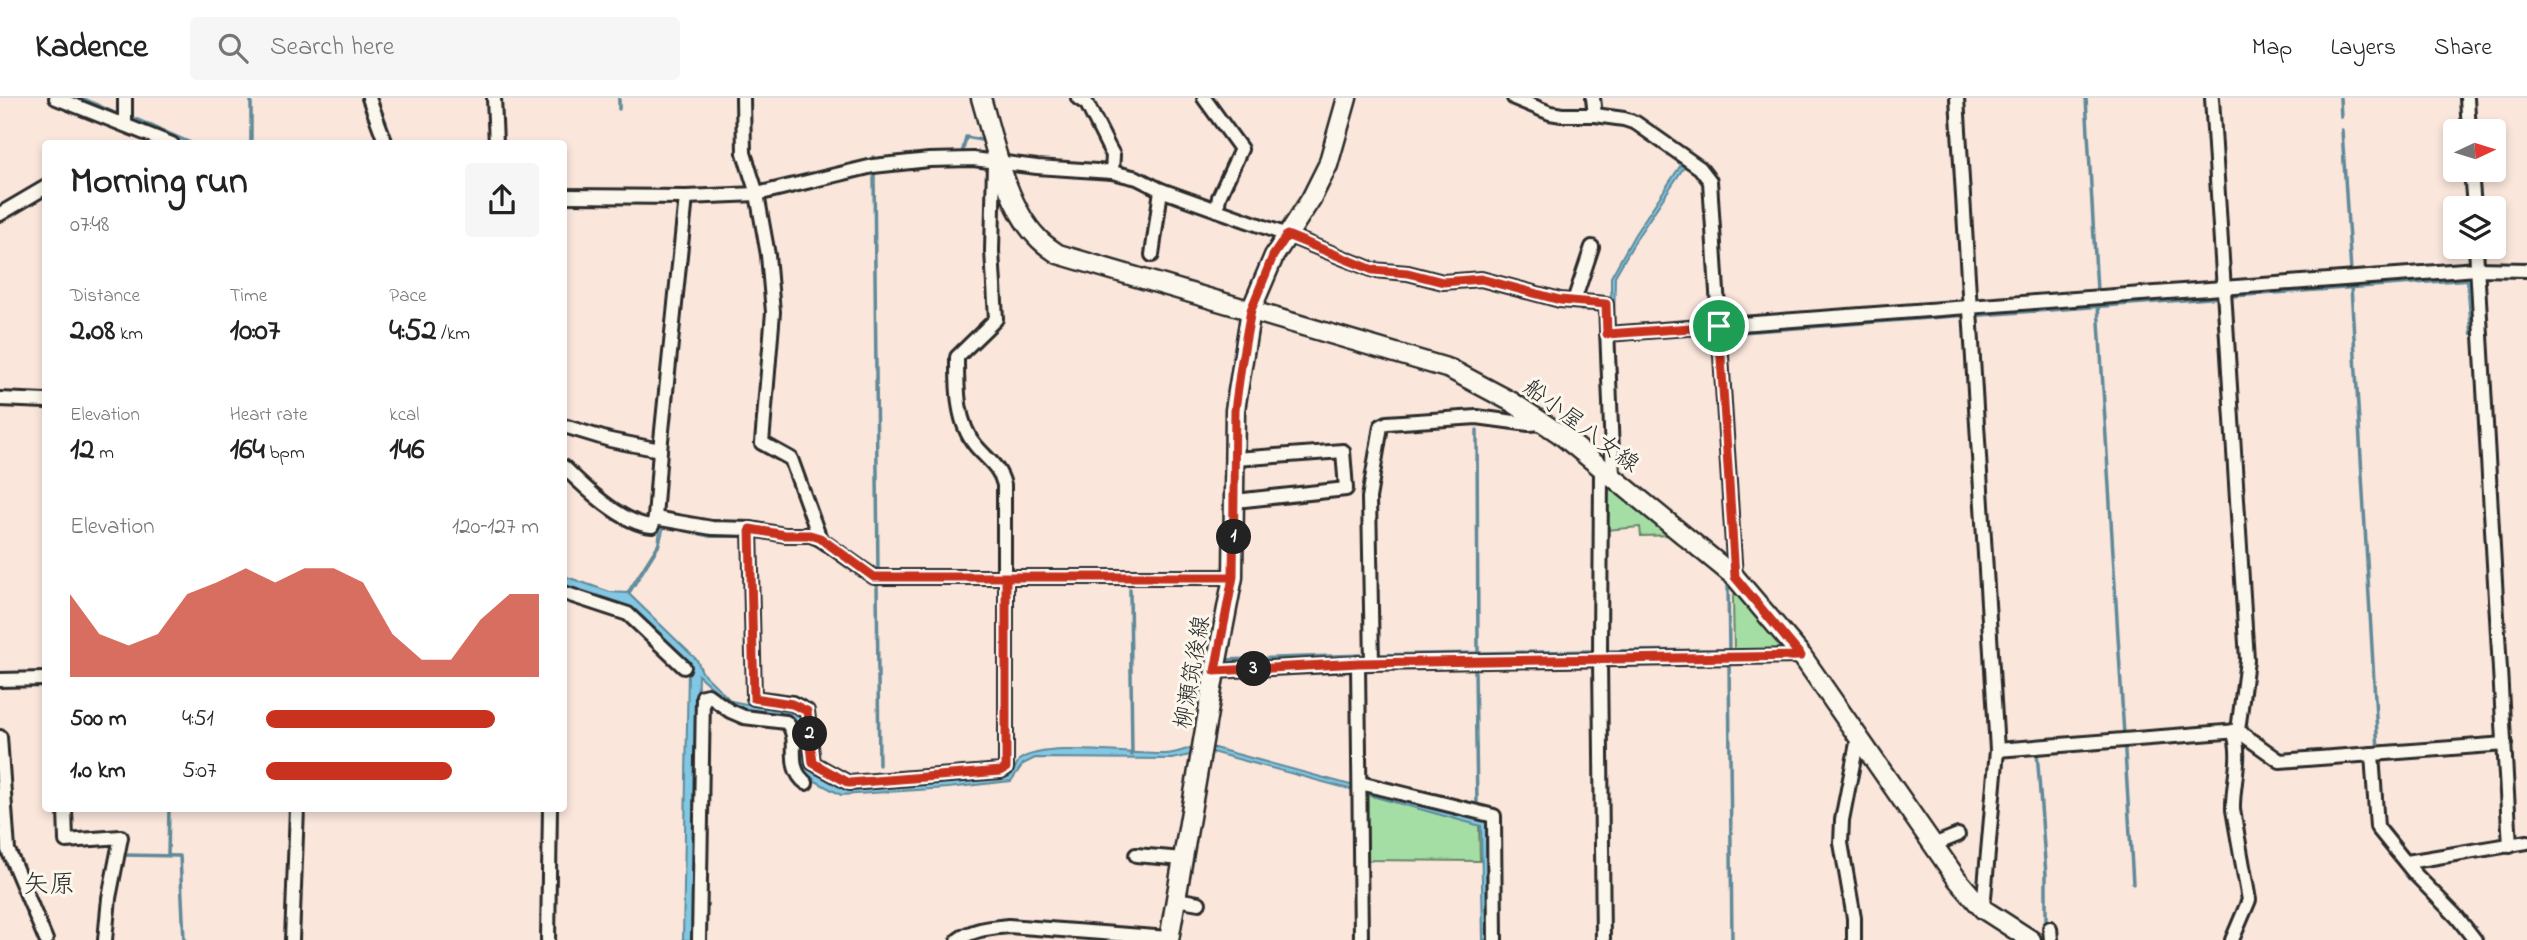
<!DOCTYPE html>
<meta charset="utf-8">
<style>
:root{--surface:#fff;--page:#f6f6f6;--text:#222;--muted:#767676;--line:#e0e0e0;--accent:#c8321e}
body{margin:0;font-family:"Indie Flower","Klee One",sans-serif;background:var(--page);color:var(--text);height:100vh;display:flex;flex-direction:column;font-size:26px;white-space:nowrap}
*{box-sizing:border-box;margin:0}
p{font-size:23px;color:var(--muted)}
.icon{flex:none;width:38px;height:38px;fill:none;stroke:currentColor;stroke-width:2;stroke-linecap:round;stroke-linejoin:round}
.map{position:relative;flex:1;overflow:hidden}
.sheet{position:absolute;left:42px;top:42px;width:525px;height:672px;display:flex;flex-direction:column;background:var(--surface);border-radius:7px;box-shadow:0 4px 10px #0003}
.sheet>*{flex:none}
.needle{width:46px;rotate:86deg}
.buttons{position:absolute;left:2443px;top:21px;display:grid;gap:14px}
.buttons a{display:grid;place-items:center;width:63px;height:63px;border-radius:7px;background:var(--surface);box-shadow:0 4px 10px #0003;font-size:35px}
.pin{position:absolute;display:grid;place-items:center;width:60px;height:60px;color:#fff;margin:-30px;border:4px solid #fff;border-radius:50%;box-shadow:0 2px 7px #0007}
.km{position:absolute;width:35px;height:35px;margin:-18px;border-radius:50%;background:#222;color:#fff;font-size:19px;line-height:35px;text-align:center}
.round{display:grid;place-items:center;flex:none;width:74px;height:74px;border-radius:7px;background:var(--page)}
.headline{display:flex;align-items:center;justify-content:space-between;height:119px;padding:0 28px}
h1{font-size:38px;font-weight:700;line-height:52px}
.figures{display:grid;grid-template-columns:repeat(3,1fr);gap:10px;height:119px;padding:7px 28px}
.figures div{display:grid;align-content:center}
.figures b{font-size:30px;font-weight:700}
.figures small{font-size:19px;font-weight:400}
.figures p{font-size:19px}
.chart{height:196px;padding:14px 28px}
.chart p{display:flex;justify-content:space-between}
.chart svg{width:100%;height:126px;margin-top:7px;fill:var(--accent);opacity:.7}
ul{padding:0 28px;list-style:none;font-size:23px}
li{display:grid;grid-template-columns:112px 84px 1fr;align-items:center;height:52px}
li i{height:18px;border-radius:9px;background:var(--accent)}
header{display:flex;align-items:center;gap:42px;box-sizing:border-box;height:98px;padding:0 35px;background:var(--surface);border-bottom:2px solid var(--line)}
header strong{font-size:33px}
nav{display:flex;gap:38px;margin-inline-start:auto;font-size:24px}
.search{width:490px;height:63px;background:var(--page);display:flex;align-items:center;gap:18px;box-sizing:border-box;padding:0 24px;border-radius:7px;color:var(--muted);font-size:26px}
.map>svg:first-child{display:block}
.green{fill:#a5dea4;stroke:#688468;stroke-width:2}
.water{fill:#82c7e3;stroke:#5f8999;stroke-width:2}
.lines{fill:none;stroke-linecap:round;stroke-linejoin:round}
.stream{stroke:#5f8999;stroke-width:3.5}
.minor-casing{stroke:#2b2b2b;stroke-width:18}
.secondary-casing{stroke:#2b2b2b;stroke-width:23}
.minor{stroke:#fbf7ec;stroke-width:12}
.secondary{stroke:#fbf7ec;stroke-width:18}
.route-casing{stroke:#fff;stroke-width:14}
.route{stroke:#c8321e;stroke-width:9}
.labels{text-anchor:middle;stroke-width:6;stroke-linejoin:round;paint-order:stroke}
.street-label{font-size:23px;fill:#2b2b2b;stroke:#fbf7ec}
.quarter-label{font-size:26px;fill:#2b2b2b;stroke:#fbf7ec}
</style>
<header>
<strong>Kadence</strong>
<div class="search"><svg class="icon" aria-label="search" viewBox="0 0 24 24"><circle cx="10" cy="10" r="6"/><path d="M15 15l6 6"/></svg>Search here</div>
<nav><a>Map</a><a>Layers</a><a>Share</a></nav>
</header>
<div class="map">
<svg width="2527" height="842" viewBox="0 0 2527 842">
<rect width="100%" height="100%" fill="#fae6db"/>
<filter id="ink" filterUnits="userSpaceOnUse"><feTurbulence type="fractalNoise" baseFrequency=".0143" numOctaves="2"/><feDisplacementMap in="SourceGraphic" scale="14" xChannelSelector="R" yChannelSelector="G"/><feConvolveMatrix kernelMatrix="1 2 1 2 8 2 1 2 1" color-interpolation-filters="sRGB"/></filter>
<g filter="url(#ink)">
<g class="green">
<polygon points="1605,380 1674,437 1641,438 1640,429 1606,432"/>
<polygon points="1737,494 1787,549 1778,552 1734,552 1733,498"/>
<polygon points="1364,696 1479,725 1480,763 1365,762"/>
</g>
<g class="water">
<polygon points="1683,64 1686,66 1638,138 1615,178 1614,228 1611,227 1611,179 1635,136"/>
<polygon points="2472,178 2475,236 2471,236 2467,182 2230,199 2229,195"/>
<polygon points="2219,196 2219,200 1979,218 1978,214"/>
<polygon points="1963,215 1964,218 1726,236 1726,233"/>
<path d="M661,425L708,436L745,439H710L664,428L659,448L629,496L697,562L702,574L731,603L798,616L803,627L807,669L815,676L850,693L1008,679L1012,676L1019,662C1046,643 1130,657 1165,656C1179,656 1192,647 1207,648L1354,688L1353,692L1208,653L1172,661L1035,660L1023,666L1011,683L948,690L841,697L806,678L797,663L795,622L749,615L733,609L698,577L692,842H683L688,571L621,507L564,487V478L610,494L627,495L658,446Z"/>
<polygon points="1366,692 1486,724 1487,842 1483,842 1481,728 1365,696"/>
</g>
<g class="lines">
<g class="stream">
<polyline points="82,0 119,17"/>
<polyline points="251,0 251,46"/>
<polyline points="619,0 619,11"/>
<polyline points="2086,0 2097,193"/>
<polyline points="2340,0 2341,19"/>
<polyline points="131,19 193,46"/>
<polyline points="2342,32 2351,174"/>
<polyline points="962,56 966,39 986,43"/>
<polyline points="873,59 875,62 912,58"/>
<polyline points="874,75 878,474"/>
<polyline points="2351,188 2378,653"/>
<polyline points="2098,207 2133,786"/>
<polyline points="1581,212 1598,211"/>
<polyline points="0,308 40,309"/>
<polyline points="1477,332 1478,555"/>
<polyline points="877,487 879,667"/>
<polyline points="1130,491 1132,657"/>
<polyline points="1607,553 1729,552 1728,488"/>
<polyline points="1378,557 1594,553"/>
<polyline points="1223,562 1364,557"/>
<polyline points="1729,564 1732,842"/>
<polyline points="1475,571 1477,707"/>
<polyline points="2037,645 2036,642 2095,638"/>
<polyline points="2037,653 2046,777 2046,830"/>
<polyline points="2382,723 2412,761"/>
<polyline points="123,757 180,758 184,842"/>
<polyline points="168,757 169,710"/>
<polyline points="2417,767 2432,785"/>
<polyline points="299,842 300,802"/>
</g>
<defs>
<g id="minor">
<polyline points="56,0 172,46"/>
<polyline points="125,0 125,27"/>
<polyline points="369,0 386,46"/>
<polyline points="494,0 496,46"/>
<polyline points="743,0 744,55 757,96 768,157 773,214 762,345 791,361 820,441"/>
<polyline points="1078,0 1087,6 1108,48 1113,57 1112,74"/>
<polyline points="1204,0 1241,51 1219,99 1217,112"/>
<polyline points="1514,0 1550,15 1562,17 1595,17"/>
<polyline points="1593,0 1595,17 1624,21 1636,25 1700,70 1710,83 1735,479"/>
<polyline points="1957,0 1997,652 1983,811"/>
<polyline points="2212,0 2247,562 2238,633"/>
<polyline points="2467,0 2469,33"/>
<path d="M994,64L992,153L996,221L957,259C957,288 956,325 976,348C987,361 1000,369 1004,387V479"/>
<polyline points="2471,72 2474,110"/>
<polyline points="564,98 686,99 757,96 873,68 929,62 973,61 1037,69 1112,74 1137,80 1161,92 1287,137 1373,172 1408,175 1443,184 1481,181 1560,202 1606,206 1613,379"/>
<polyline points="0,116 46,89"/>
<polyline points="2476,149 2510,748"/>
<polyline points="1152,157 1161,92"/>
<polyline points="1574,203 1592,149"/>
<polyline points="1607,236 2477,171 2527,172"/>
<polyline points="0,301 46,303"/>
<polyline points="564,328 610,342 660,352"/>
<path d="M564,369C584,389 622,426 652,428L655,420L660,352L686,99"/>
<polyline points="1601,370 1600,560 1603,842"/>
<polyline points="1235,403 1346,391 1343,353 1235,361"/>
<polyline points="655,420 712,430 752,431 785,437 810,437 820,441 874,479 1233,479"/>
<polyline points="750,431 754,600 792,605 807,613 813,665 849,685 1001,673 1006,670 1006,479"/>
<polyline points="564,495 628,516 684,569"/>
<polyline points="1358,565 1361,842"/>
<polyline points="1372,565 1369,400 1381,328 1387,325 1477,319 1529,326 1543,325"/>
<polyline points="1215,573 1372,565 1802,558"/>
<polyline points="0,582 45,581"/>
<polyline points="0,639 8,752 46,842"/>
<polyline points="1997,652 2238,633 2280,663 2505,646"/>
<polyline points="2372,656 2377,729 2415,776 2457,819 2475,842"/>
<polyline points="1360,685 1494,718 1495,842"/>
<polyline points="65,710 66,743 121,739 109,800 105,842"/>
<polyline points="1933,747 1958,737"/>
<polyline points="1136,757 1183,761"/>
<polyline points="2407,764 2527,744"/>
<polyline points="1176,801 1199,805"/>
<polyline points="2050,830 2051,842"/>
<polyline points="292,842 297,710"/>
<polyline points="548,842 550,710"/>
<path d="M699,842L703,598L708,597L730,613L744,619L786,624C803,641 783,667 806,685"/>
<path d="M958,842C973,831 990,830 1008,828L1169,840"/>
<polyline points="1854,842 1854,820 1841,745 1842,722 1858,640"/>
<path d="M2232,842L2249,802L2233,712C2232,687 2243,657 2233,633"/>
</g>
<g id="secondary">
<path d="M981,0C994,43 1006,107 1037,139C1043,146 1051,151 1058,156L1450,271L1512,304L1560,336L1735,479L1802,558L1957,781L1983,811L2031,842"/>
<polyline points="1169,842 1215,573 1233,479 1235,312 1251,212 1274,158 1311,101 1328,67 1347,0"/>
</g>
</defs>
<use href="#minor" class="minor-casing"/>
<use href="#secondary" class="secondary-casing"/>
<use href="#minor" class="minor"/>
<use href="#secondary" class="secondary"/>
</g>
</g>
<g class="lines" filter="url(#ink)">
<defs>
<path id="route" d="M1719,228L1607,236L1606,206L1560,202L1481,181L1443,184L1408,175L1373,172L1287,137L1273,158L1251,212L1241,268L1235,312L1233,479H874L820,440L810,437H785L750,431L754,600L792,606L807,613L813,665L849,685L1001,673L1006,670V479C1082,479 1157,479 1233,479L1215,573L1359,565L1801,558L1735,479L1719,228"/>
</defs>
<use href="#route" class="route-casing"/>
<use href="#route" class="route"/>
</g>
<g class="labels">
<g class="street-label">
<text transform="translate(1582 327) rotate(37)" y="8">船小屋八女線</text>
<text transform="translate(1191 574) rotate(-80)" y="8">柳瀬筑後線</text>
</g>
<g class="quarter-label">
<text x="49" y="794">矢原</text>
</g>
</g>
</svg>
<div class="buttons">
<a><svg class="needle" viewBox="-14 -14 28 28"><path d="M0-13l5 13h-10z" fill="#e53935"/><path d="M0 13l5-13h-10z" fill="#767676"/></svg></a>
<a><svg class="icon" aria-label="layers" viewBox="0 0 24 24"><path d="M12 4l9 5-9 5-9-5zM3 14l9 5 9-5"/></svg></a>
</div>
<div class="pin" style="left:1719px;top:228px;background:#1e9e55"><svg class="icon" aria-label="arrive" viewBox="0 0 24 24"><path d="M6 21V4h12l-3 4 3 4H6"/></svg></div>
<b class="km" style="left:1234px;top:439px">1</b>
<b class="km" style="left:810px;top:636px">2</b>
<b class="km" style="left:1254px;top:571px">3</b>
<section class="sheet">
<div class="headline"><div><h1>Morning run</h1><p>07:48</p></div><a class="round"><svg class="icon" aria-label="share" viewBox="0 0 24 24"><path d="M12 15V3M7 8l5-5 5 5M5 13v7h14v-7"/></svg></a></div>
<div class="figures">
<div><p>Distance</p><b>2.08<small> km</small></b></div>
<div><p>Time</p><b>10:07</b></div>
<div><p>Pace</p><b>4:52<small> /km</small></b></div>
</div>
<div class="figures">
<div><p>Elevation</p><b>12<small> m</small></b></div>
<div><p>Heart rate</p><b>164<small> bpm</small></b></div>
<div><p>kcal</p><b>146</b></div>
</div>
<div class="chart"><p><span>Elevation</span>120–127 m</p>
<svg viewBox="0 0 160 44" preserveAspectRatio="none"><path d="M0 44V15L10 29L20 33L30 29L40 15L50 11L60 6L70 11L80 6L90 6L100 11L110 29L120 38L130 38L140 24L150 15L160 15V44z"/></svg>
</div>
<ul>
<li><b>500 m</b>4:51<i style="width:84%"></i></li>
<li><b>1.0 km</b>5:07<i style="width:68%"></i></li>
</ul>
</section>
</div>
